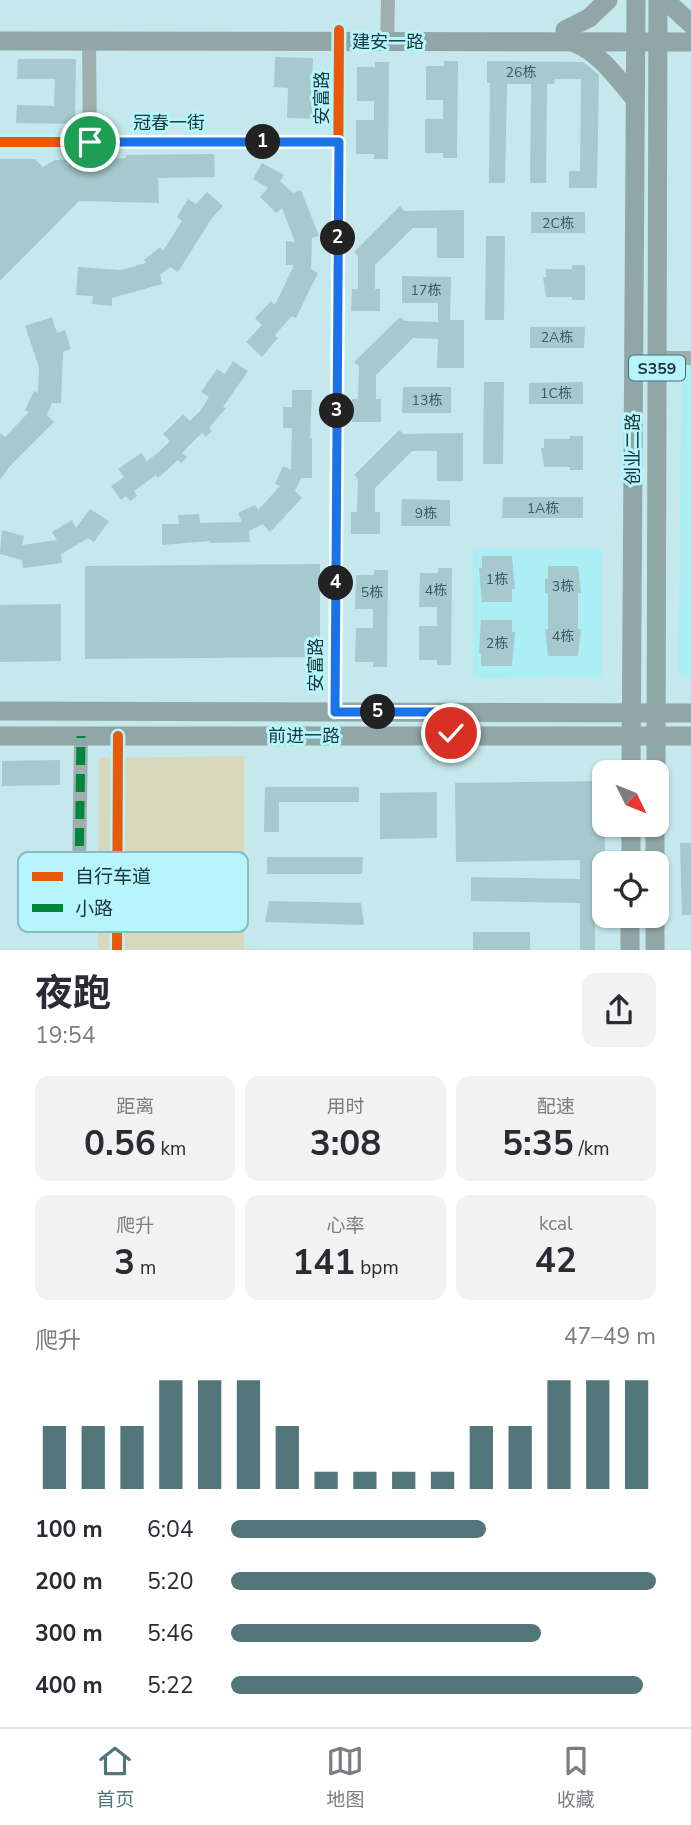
<!DOCTYPE html>
<html lang="zh">
<meta charset="utf-8">
<style>
:root{--surface:#fff;--page:#f2f2f3;--text:#2b2b33;--muted:#7c7c81;--line:#e1e1e2;--accent:#53767a}
body{margin:0;font-family:"Nunito Sans","Noto Sans SC",sans-serif;background:var(--page);color:var(--text);height:100vh;display:flex;flex-direction:column;font-size:26px;white-space:nowrap}
*{box-sizing:border-box;margin:0}
p{font-size:23px;color:var(--muted)}
.icon{flex:none;width:38px;height:38px;fill:none;stroke:currentColor;stroke-width:2;stroke-linecap:round;stroke-linejoin:round}
.map{position:relative;height:950px;overflow:hidden}
.sheet{display:flex;flex-direction:column;background:var(--surface);flex:1}
.sheet>*{flex:none}
.needle{width:46px;rotate:133deg}
.controls{position:absolute;left:592px;top:760px;display:grid;gap:14px}
.controls a{display:grid;place-items:center;width:77px;height:77px;border-radius:14px;background:var(--surface);box-shadow:0 2px 5px #0004;font-size:35px}
.pin{position:absolute;display:grid;place-items:center;width:60px;height:60px;color:#fff;margin:-30px;border:4px solid #fff;border-radius:50%;box-shadow:0 2px 7px #0007}
.km{position:absolute;width:35px;height:35px;margin:-18px;border-radius:50%;background:#222;color:#fff;font-size:19px;line-height:35px;text-align:center}
.round{display:grid;place-items:center;flex:none;width:74px;height:74px;border-radius:14px;background:var(--page)}
.headline{display:flex;align-items:center;justify-content:space-between;height:119px;padding:0 35px}
h1{font-size:38px;font-weight:700;line-height:52px}
.stats{display:grid;grid-template-columns:repeat(3,1fr);gap:10px;height:119px;padding:7px 35px}
.stats div{display:grid;align-content:center;border-radius:14px;background:var(--page);text-align:center}
.stats b{font-size:35px;font-weight:700}
.stats small{font-size:19px;font-weight:400}
.stats p{font-size:19px}
.chart{height:196px;padding:14px 35px}
.chart p{display:flex;justify-content:space-between}
.chart svg{width:100%;height:126px;margin-top:7px;stroke:var(--accent);stroke-width:6}
ul{padding:0 35px;list-style:none;font-size:23px}
li{display:grid;grid-template-columns:112px 84px 1fr;align-items:center;height:52px}
li i{height:18px;border-radius:9px;background:var(--accent)}
.menu{display:flex;justify-content:space-around;align-items:center;height:98px;border-top:2px solid var(--line);background:var(--surface);font-size:19px;color:var(--muted)}
.menu a{display:grid;justify-items:center;gap:4px}
.menu .current{color:var(--accent)}
.map>svg:first-child{display:block}
.built{fill:#abeef4}
.green{fill:#d7d8bc}
.building{fill:#a5c9cd}
.lines{fill:none;stroke-linecap:round;stroke-linejoin:round}
.minor{stroke:#a0aeb0;stroke-width:14}
.major{stroke:#90a6a7;stroke-width:19}
.quiet{stroke:#00873e;stroke-width:9;stroke-dasharray:18 9;stroke-linecap:butt}
.cycleway-casing{stroke:#b6f5fb;stroke-width:15}
.cycleway{stroke:#e8590c;stroke-width:10}
.route-casing{stroke:#fff;stroke-width:14}
.route{stroke:#1a73e8;stroke-width:9}
.labels{text-anchor:middle;stroke-width:6;stroke-linejoin:round;paint-order:stroke}
.number-label{font-size:14px;fill:#3a5c60}
.shield{fill:#b6f5fb;stroke:#467175;stroke-width:2}
.shield-label{font-size:16px;font-weight:bold;fill:#16383c}
.street-label{font-size:18px;fill:#16383c;stroke:#b6f5fb}
.key{fill:#b6f5fb;stroke:#86bcc2;stroke-width:2}
.key-label{font-size:19px;fill:#16383c}
</style>
<div class="map">
<svg width="691" height="950" viewBox="0 0 691 950">
<rect width="100%" height="100%" fill="#c5e8ec"/>
<g class="built">
<polygon points="682,362 691,362 691,676 678,675"/>
<polygon points="602,548 602,677 473,678 473,549"/>
</g>
<polygon class="green" points="244,756 244,949 284,950 98,950 99,758"/>
<g class="building">
<polygon points="275,57 313,58 312,86 326,87 325,119 287,118 288,88 274,87"/>
<polygon points="18,59 76,59 75,124 16,123 17,105 54,106 55,79 17,79"/>
<polygon points="444,61 458,61 457,158 443,158 443,153 425,153 425,119 443,119 443,100 426,100 426,66 444,66"/>
<polygon points="487,61 583,62 599,75 597,188 569,188 569,171 580,171 581,79 555,79 554,84 547,84 546,183 530,183 531,84 507,84 505,183 489,183 490,83 487,83"/>
<polygon points="375,62 389,62 388,159 374,159 374,154 356,154 356,120 374,120 374,101 357,101 357,67 375,67"/>
<polygon points="214,154 215,177 158,178 159,203 79,201 0,281 0,159 35,159 43,167 55,160 80,159 86,157 87,159 126,158 126,155"/>
<polygon points="262,163 284,175 280,181 293,193 301,190 319,236 312,238 311,269 318,273 296,318 292,316 275,335 278,338 262,357 246,342 262,325 255,318 271,301 275,305 294,265 286,265 286,241 295,242 282,208 276,213 260,197 268,188 253,179"/>
<polygon points="207,192 223,206 212,218 178,272 170,267 160,275 162,284 112,298 112,306 92,304 93,296 76,295 78,267 121,270 146,263 144,260 160,247 163,251 182,221 177,217 188,199 196,204"/>
<polygon points="400,206 404,211 464,210 464,258 437,258 437,228 413,228 375,265 375,289 380,289 380,311 351,311 352,289 358,289 358,256 354,252"/>
<rect x="531" y="212" width="54" height="21"/>
<polygon points="486,236 505,236 504,320 485,320"/>
<polygon points="572,265 585,265 585,300 572,300 572,297 546,297 543,277 546,277 546,269 572,269"/>
<polygon points="402,276 451,277 450,320 464,320 464,368 437,368 438,339 413,338 376,375 376,399 381,399 381,422 352,422 352,399 358,399 359,366 354,362 400,317 405,321 438,322 438,303 402,303"/>
<polygon points="52,317 57,333 65,330 71,349 63,352 61,403 52,403 47,415 54,422 9,467 0,480 0,433 5,437 29,412 25,410 34,391 38,393 39,367 25,326"/>
<polygon points="530,327 585,327 584,348 530,348"/>
<polygon points="233,361 248,371 223,407 226,408 209,428 212,431 206,437 202,433 182,453 187,457 181,463 178,460 158,478 156,475 134,491 137,496 130,501 126,496 121,500 111,486 124,477 118,469 141,453 147,461 159,452 170,441 163,434 183,414 190,421 201,410 209,397 201,392 217,369 225,374"/>
<polygon points="484,382 504,382 503,464 483,464"/>
<polygon points="583,382 583,404 529,404 529,383"/>
<polygon points="403,387 451,387 451,413 402,413"/>
<polygon points="292,390 312,390 310,438 312,438 312,478 301,478 295,491 302,498 270,532 263,524 249,531 250,542 210,543 210,541 162,545 162,524 179,524 178,515 199,514 200,523 242,522 238,513 255,505 258,510 280,486 275,484 283,466 291,470 292,428 283,428 283,407 292,407"/>
<polygon points="399,430 404,434 463,433 463,481 437,481 437,451 412,451 375,488 375,512 380,512 380,534 351,534 351,512 357,512 358,479 354,475"/>
<polygon points="570,436 583,436 583,470 570,470 570,467 544,467 541,448 544,448 544,439 570,439"/>
<polygon points="503,497 583,497 583,518 502,518"/>
<polygon points="402,499 450,500 450,526 401,526"/>
<polygon points="90,509 109,521 94,542 88,538 61,554 62,563 23,568 22,560 0,554 2,530 24,536 22,545 57,540 52,532 72,520 76,528"/>
<polygon points="482,556 512,556 515,589 512,589 512,602 482,602 479,568 482,568"/>
<polygon points="320,564 320,657 85,659 85,566"/>
<polygon points="548,566 578,566 581,593 578,593 578,629 581,629 578,656 548,656 545,629 548,629 548,593 545,593 545,579 548,579"/>
<polygon points="438,568 452,568 451,665 437,665 437,660 419,660 419,626 437,626 437,607 419,607 420,573 438,573"/>
<polygon points="374,570 388,570 387,667 373,667 373,662 355,662 356,628 373,628 373,609 355,609 356,575 374,575"/>
<polygon points="61,604 61,661 0,662 0,605"/>
<polygon points="481,620 512,620 512,632 515,632 512,666 481,666 481,654 479,653"/>
<polygon points="60,760 60,785 2,786 2,761"/>
<polygon points="604,781 605,859 595,859 595,950 580,950 580,903 471,901 471,877 580,879 580,860 456,862 455,783"/>
<polygon points="265,787 359,787 359,802 279,802 279,832 264,832"/>
<polygon points="437,792 437,838 380,839 380,793"/>
<polygon points="680,843 691,843 691,915 682,915"/>
<polygon points="267,857 363,857 362,874 267,874"/>
<polygon points="269,901 361,903 364,925 265,922"/>
<rect x="473" y="932" width="57" height="18"/>
</g>
<g class="lines">
<g class="minor">
<polyline points="89,41 90,142"/>
<polyline points="387,42 388,0"/>
<polyline points="0,142 339,142"/>
<polyline points="657,358 691,358"/>
<polyline points="335,712 339,30"/>
<polyline points="79,873 81,736"/>
<polyline points="117,950 118,736"/>
</g>
<g class="major">
<polyline points="665,0 691,24"/>
<polyline points="565,30 589,18 608,0"/>
<polyline points="0,41 691,42"/>
<path d="M575,43C601,54 617,78 635,99"/>
<polyline points="0,711 691,713"/>
<polyline points="0,736 691,736"/>
<polyline points="631,772 636,0"/>
<polyline points="656,772 658,0"/>
<polyline points="631,863 631,824"/>
<polyline points="655,863 655,824"/>
<polyline points="630,950 630,915"/>
<polyline points="655,950 655,915"/>
</g>
<polyline class="quiet" points="79,873 81,736"/>
<defs>
<g id="cycleway">
<polyline points="0,142 339,142"/>
<polyline points="335,712 339,30"/>
<polyline points="117,950 118,736"/>
</g>
</defs>
<use href="#cycleway" class="cycleway-casing"/>
<use href="#cycleway" class="cycleway"/>
</g>
<g class="lines">
<defs>
<polyline id="route" points="90,142 339,142 335,712 447,712 453,716 456,723 451,733"/>
</defs>
<use href="#route" class="route-casing"/>
<use href="#route" class="route"/>
</g>
<g class="labels">
<g class="number-label">
<text x="521" y="77">26栋</text>
<text x="558" y="228">2C栋</text>
<text x="426" y="295">17栋</text>
<text x="557" y="342">2A栋</text>
<text x="556" y="398">1C栋</text>
<text x="427" y="405">13栋</text>
<text x="543" y="513">1A栋</text>
<text x="426" y="518">9栋</text>
<text x="497" y="584">1栋</text>
<text x="563" y="591">3栋</text>
<text x="436" y="595">4栋</text>
<text x="372" y="597">5栋</text>
<text x="563" y="641">4栋</text>
<text x="497" y="648">2栋</text>
</g>
<rect class="shield" x="629" y="355.5" width="56" height="25" rx="5"/>
<g class="shield-label">
<text x="657" y="374">S359</text>
</g>
<g class="street-label">
<text x="388" y="48">建安一路</text>
<text transform="translate(322 98) rotate(-90)" y="6">安富路</text>
<text x="169" y="129">冠春一街</text>
<text transform="translate(633 449) rotate(-90)" y="6">创业二路</text>
<text transform="translate(316 665) rotate(-90)" y="6">安富路</text>
<text x="304" y="742">前进一路</text>
</g>
</g>
<rect x="18" y="852" width="230" height="80" rx="10" class="key"/>
<rect x="32" y="872" width="31" height="9" fill="#e8590c"/>
<rect x="32" y="904" width="31" height="8" fill="#00873e"/>
<g class="key-label">
<text x="75" y="883">自行车道</text>
<text x="75" y="915">小路</text>
</g>
</svg>
<div class="controls">
<a><svg class="needle" viewBox="-14 -14 28 28"><path d="M0-13l5 13h-10z" fill="#e53935"/><path d="M0 13l5-13h-10z" fill="#7c7c81"/></svg></a>
<a><svg class="icon" aria-label="locate" viewBox="0 0 24 24"><circle cx="12" cy="12" r="6"/><path d="M12 2v4M12 18v4M2 12h4M18 12h4"/></svg></a>
</div>
<div class="pin" style="left:90px;top:142px;background:#1e9e55"><svg class="icon" aria-label="arrive" viewBox="0 0 24 24"><path d="M6 21V4h12l-3 4 3 4H6"/></svg></div>
<div class="pin" style="left:451px;top:733px;background:#d93025"><svg class="icon" aria-label="check" viewBox="0 0 24 24"><path d="M5 12l5 5 9-10"/></svg></div>
<b class="km" style="left:263px;top:142px">1</b>
<b class="km" style="left:338px;top:238px">2</b>
<b class="km" style="left:337px;top:411px">3</b>
<b class="km" style="left:336px;top:583px">4</b>
<b class="km" style="left:378px;top:712px">5</b>
</div>
<section class="sheet">
<div class="headline"><div><h1>夜跑</h1><p>19:54</p></div><a class="round"><svg class="icon" aria-label="share" viewBox="0 0 24 24"><path d="M12 15V3M7 8l5-5 5 5M5 13v7h14v-7"/></svg></a></div>
<div class="stats">
<div><p>距离</p><b>0.56<small> km</small></b></div>
<div><p>用时</p><b>3:08</b></div>
<div><p>配速</p><b>5:35<small> /km</small></b></div>
</div>
<div class="stats">
<div><p>爬升</p><b>3<small> m</small></b></div>
<div><p>心率</p><b>141<small> bpm</small></b></div>
<div><p>kcal</p><b>42</b></div>
</div>
<div class="chart"><p><span>爬升</span>47–49 m</p>
<svg viewBox="0 0 160 44" preserveAspectRatio="none"><path d="M5 44V22M15 44V22M25 44V22M35 44V6M45 44V6M55 44V6M65 44V22M75 44V38M85 44V38M95 44V38M105 44V38M115 44V22M125 44V22M135 44V6M145 44V6M155 44V6"/></svg>
</div>
<ul>
<li><b>100 m</b>6:04<i style="width:60%"></i></li>
<li><b>200 m</b>5:20<i style="width:100%"></i></li>
<li><b>300 m</b>5:46<i style="width:73%"></i></li>
<li><b>400 m</b>5:22<i style="width:97%"></i></li>
</ul>
</section>
<nav class="menu">
<a class="current"><svg class="icon" aria-label="home" viewBox="0 0 24 24"><path d="M3 11l9-7 9 7M6 9v11h12V9"/></svg>首页</a>
<a><svg class="icon" aria-label="map" viewBox="0 0 24 24"><path d="M3 6l6-2 6 2 6-2v14l-6 2-6-2-6 2zM9 4v14M15 6v14"/></svg>地图</a>
<a><svg class="icon" aria-label="saved" viewBox="0 0 24 24"><path d="M7 4h10v16l-5-4-5 4z"/></svg>收藏</a>
</nav>
